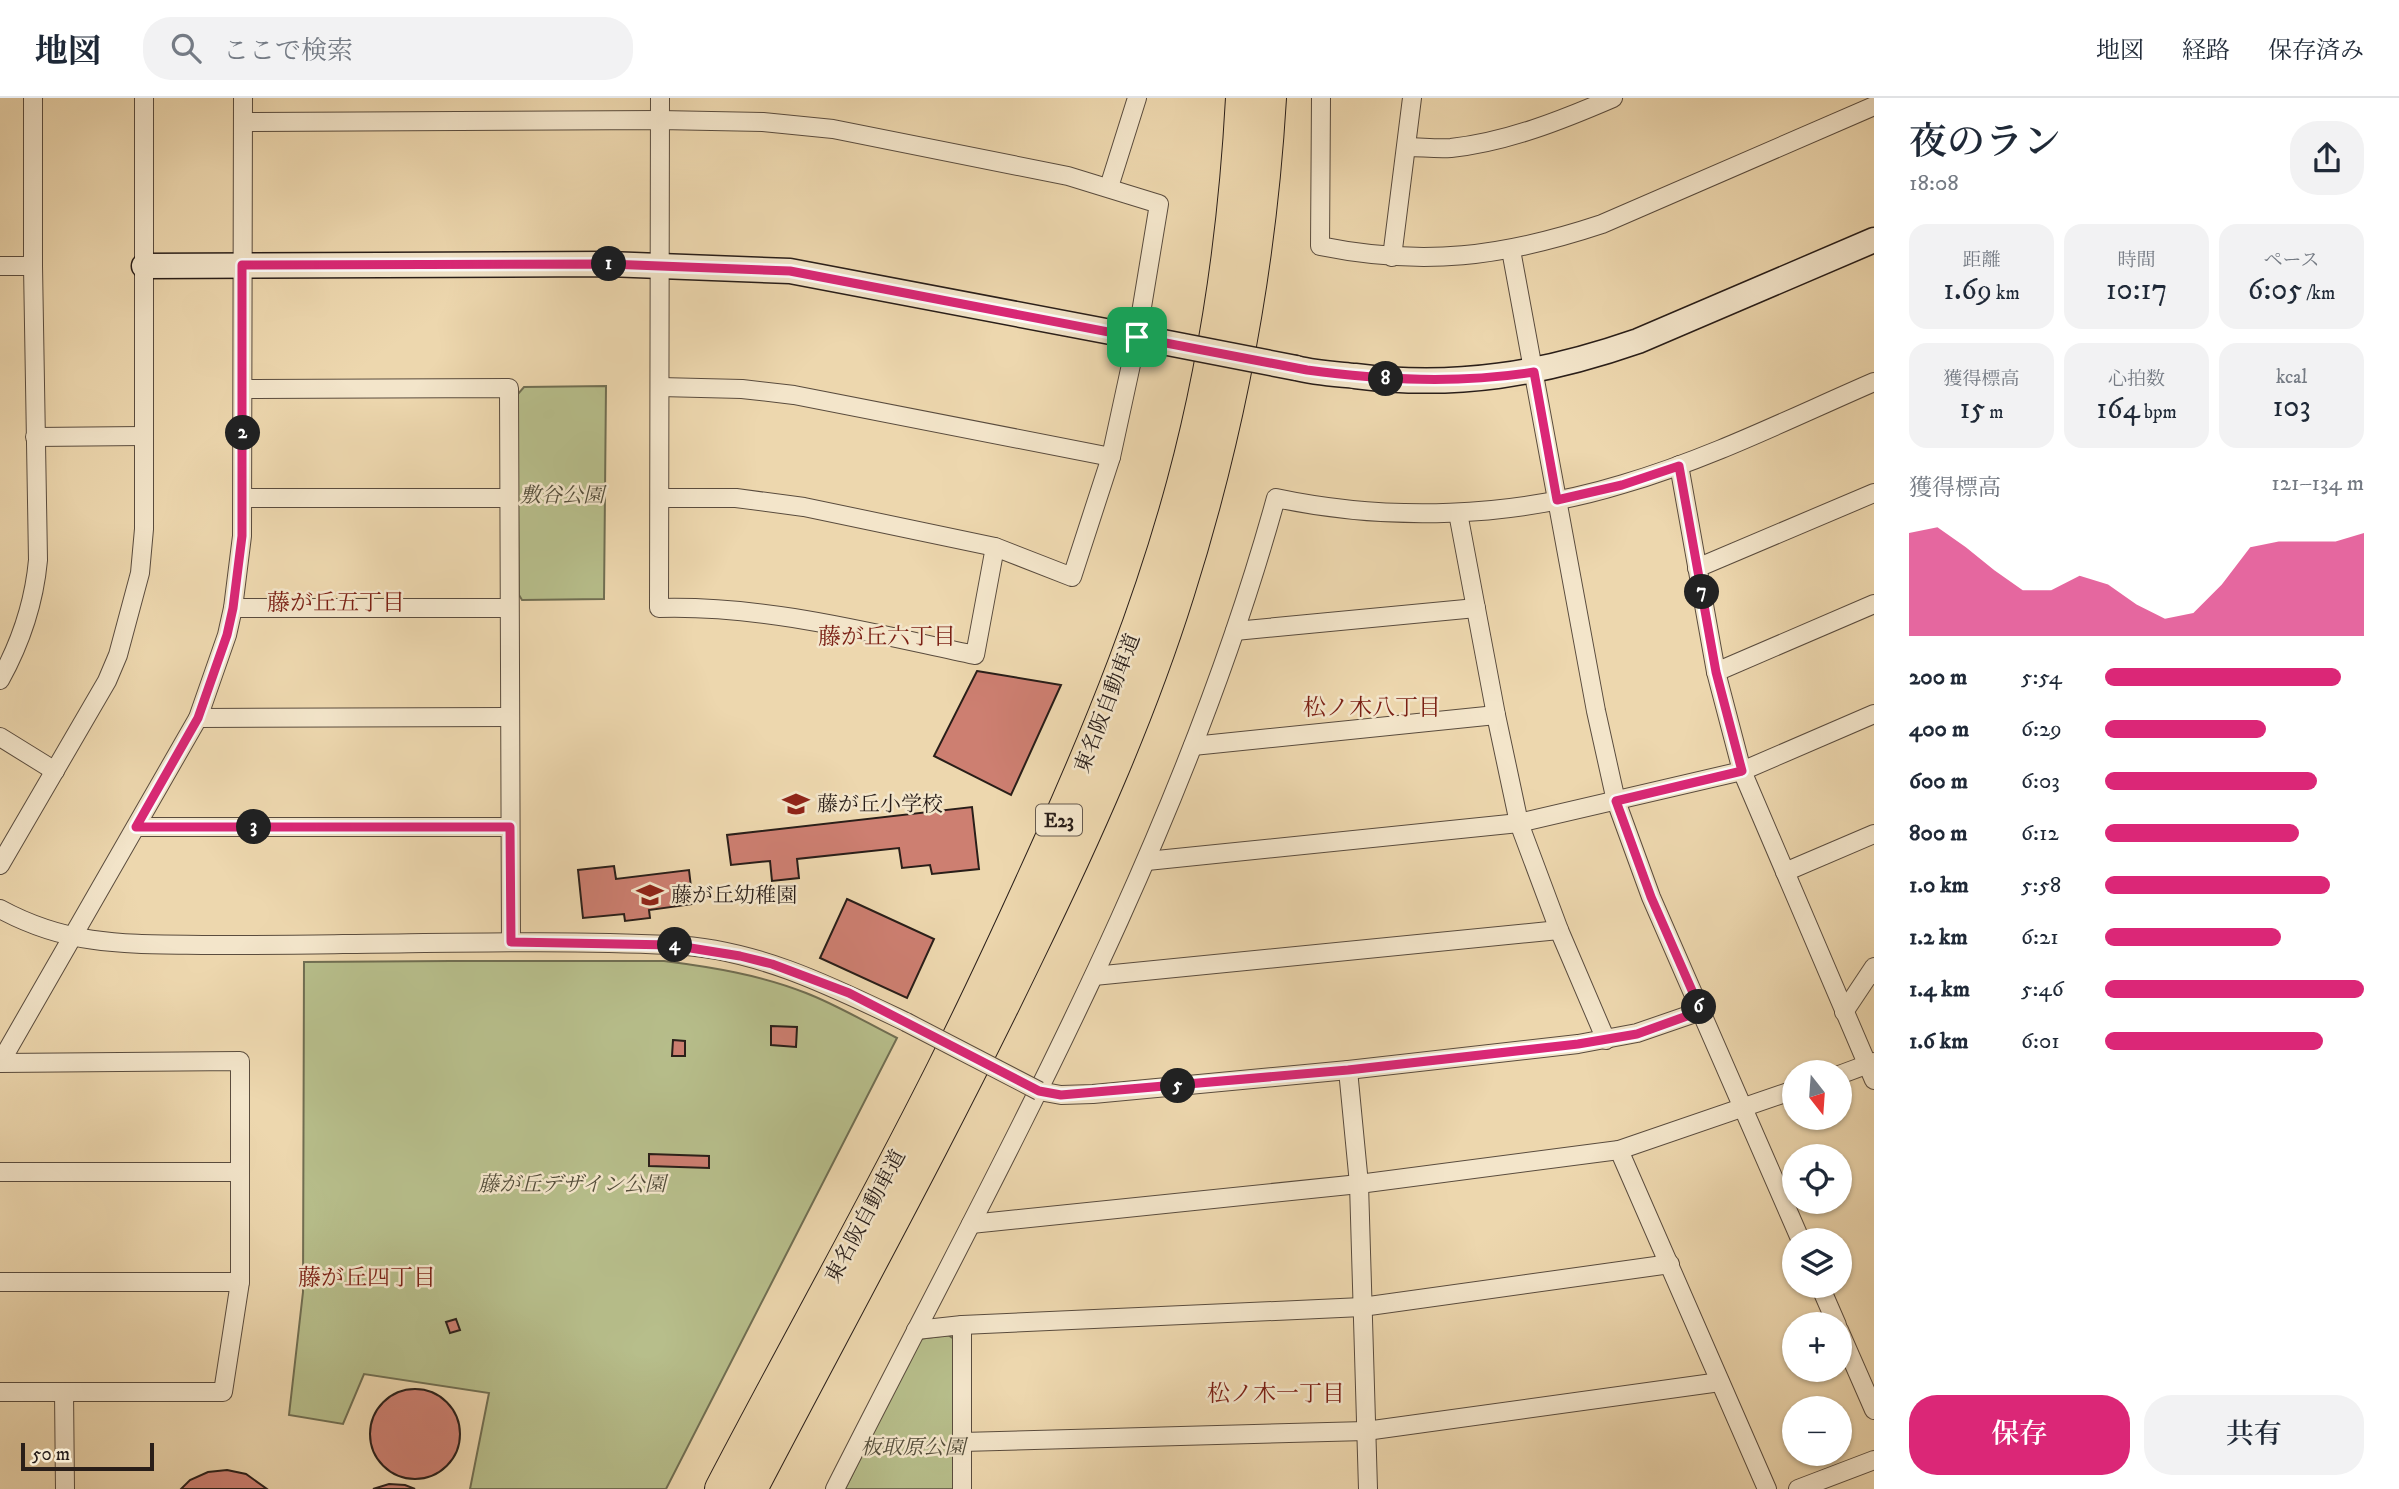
<!DOCTYPE html>
<html lang="ja">
<meta charset="utf-8">
<style>
:root{--surface:#fff;--page:#f2f2f3;--text:#1f2937;--muted:#747a83;--line:#e0e1e3;--accent:#db2777}
body{margin:0;font-family:"IM FELL DW Pica","Noto Serif JP",serif;background:var(--page);color:var(--text);height:100vh;display:flex;flex-direction:column;font-size:26px;white-space:nowrap}
*{box-sizing:border-box;margin:0}
p{font-size:23px;color:var(--muted)}
.icon{flex:none;width:38px;height:38px;fill:none;stroke:currentColor;stroke-width:2;stroke-linecap:round;stroke-linejoin:round}
.map{position:relative;flex:1;overflow:hidden}
.details{display:flex;flex-direction:column;background:var(--surface);width:525px}
.details>*{flex:none}
.needle{width:46px;rotate:163deg}
.buttons{position:absolute;left:1782px;top:962px;display:grid;gap:14px}
.buttons a{display:grid;place-items:center;width:70px;height:70px;border-radius:50%;background:var(--surface);box-shadow:0 2px 5px #0004;font-size:35px}
.scale{position:absolute;left:21px;bottom:18px;width:133px;box-sizing:border-box;padding-left:7px;border:4px solid #291e19;border-top:0;font-size:19px;line-height:24px;white-space:nowrap;color:#291e19;-webkit-text-stroke:5px #f3e5ca;paint-order:stroke}
.pin{position:absolute;display:grid;place-items:center;width:60px;height:60px;color:#fff;margin:-30px;border-radius:14px;box-shadow:0 4px 10px #0006}
.km{position:absolute;width:35px;height:35px;margin:-18px;border-radius:50%;background:#222;color:#fff;font-size:19px;line-height:35px;text-align:center}
.round{display:grid;place-items:center;flex:none;width:74px;height:74px;border-radius:28px;background:var(--page)}
.overview{display:flex;align-items:center;justify-content:space-between;height:119px;padding:0 35px}
h1{font-size:38px;font-weight:600;line-height:52px}
.metrics{display:grid;grid-template-columns:repeat(3,1fr);gap:10px;height:119px;padding:7px 35px}
.metrics div{display:grid;align-content:center;border-radius:18px;background:var(--page);text-align:center}
.metrics b{font-size:30px;font-weight:600}
.metrics small{font-size:19px;font-weight:400}
.metrics p{font-size:19px}
.chart{height:196px;padding:14px 35px}
.chart p{display:flex;justify-content:space-between}
.chart svg{width:100%;height:126px;margin-top:7px;fill:var(--accent);opacity:.7}
.cta{display:flex;gap:14px;margin-top:auto;padding:14px 35px}
.cta a{flex:1;height:80px;border-radius:28px;background:var(--accent);color:#fff;font-size:28px;font-weight:600;line-height:80px;text-align:center}
.cta a+a{background:var(--page);color:var(--text)}
ul{padding:0 35px;list-style:none;font-size:23px}
li{display:grid;grid-template-columns:112px 84px 1fr;align-items:center;height:52px}
li i{height:18px;border-radius:9px;background:var(--accent)}
header{display:flex;align-items:center;gap:42px;box-sizing:border-box;height:98px;padding:0 35px;background:var(--surface);border-bottom:2px solid var(--line)}
header strong{font-size:33px}
nav{display:flex;gap:38px;margin-inline-start:auto;font-size:24px}
.search{width:490px;height:63px;background:var(--page);display:flex;align-items:center;gap:18px;box-sizing:border-box;padding:0 24px;border-radius:28px;color:var(--muted);font-size:26px}
main{display:flex;flex:1;min-height:0}
.map>svg:first-child{display:block}
.green{fill:#b7be8b;stroke:#706e52;stroke-width:2}
.building{fill:#cd7f71;stroke:#291e19;stroke-width:2}
.lines{fill:none;stroke-linecap:round;stroke-linejoin:round}
.street-casing{stroke:#5a4c3e;stroke-width:20}
.secondary-casing{stroke:#291e19;stroke-width:27}
.highway-casing{stroke:#291e19;stroke-width:34}
.street{stroke:#f3e5ca;stroke-width:18}
.secondary{stroke:#f3e5ca;stroke-width:24}
.highway{stroke:#edd7ae;stroke-width:32}
.street-bridge-casing{stroke:#5a4c3e;stroke-width:20;stroke-linecap:butt}
.secondary-bridge-casing{stroke:#291e19;stroke-width:27;stroke-linecap:butt}
.street-bridge{stroke:#f3e5ca;stroke-width:18}
.secondary-bridge{stroke:#f3e5ca;stroke-width:24}
.route-casing{stroke:#fff;stroke-width:14}
.route{stroke:#db2777;stroke-width:9}
.labels{text-anchor:middle;stroke-width:5;stroke-linejoin:round;paint-order:stroke}
.shield{fill:#f3e5ca;stroke:#665a4e;stroke-width:2}
.shield-label{font-size:19px;font-weight:bold;fill:#291e19}
.park-label{font-size:21px;font-style:italic;fill:#544e3b;stroke:#f3e5ca}
.street-label{font-size:21px;fill:#291e19;stroke:#f3e5ca}
.poi-label{font-size:21px;fill:#291e19;stroke:#f3e5ca;text-anchor:start}
.neighbourhood-label{font-size:23px;fill:#7a1f14;stroke:#f3e5ca}
</style>
<header>
<strong>地図</strong>
<div class="search"><svg class="icon" aria-label="search" viewBox="0 0 24 24"><circle cx="10" cy="10" r="6"/><path d="M15 15l6 6"/></svg>ここで検索</div>
<nav><a>地図</a><a>経路</a><a>保存済み</a></nav>
</header>
<main>
<div class="map">
<svg width="1874" height="1391" viewBox="0 0 1874 1391">
<rect width="100%" height="100%" fill="#edd7ae"/>
<filter id="stains"><feTurbulence type="fractalNoise" baseFrequency=".00286" numOctaves="4"/><feColorMatrix values="0 0 0 0 .2 0 0 0 0 .09 0 0 0 0 .02 0 0 0 .5 -.17"/></filter>
<radialGradient id="worn" r=".72"><stop offset=".6" stop-color="#630" stop-opacity="0"/><stop offset="1" stop-color="#630" stop-opacity=".3"/></radialGradient>
<g class="green">
<polygon points="606,288 604,501 522,502 519,497 517,297 524,289"/>
<path d="M451,863H664C711,869 761,877 806,895C837,907 867,925 897,940L666,1391H470L489,1295L364,1276L343,1326L289,1317L303,1194L304,864Z"/>
<polygon points="948,1237 954,1241 955,1391 845,1391 919,1241"/>
</g>
<g class="building">
<polygon points="977,573 1061,587 1011,697 934,658"/>
<polygon points="972,709 979,771 932,776 930,767 902,770 899,750 797,761 799,780 772,783 770,763 731,767 727,737"/>
<polygon points="614,768 616,781 689,772 693,806 649,812 650,820 625,823 624,816 583,820 578,772"/>
<polygon points="847,801 934,841 907,900 820,860"/>
<polygon points="771,928 797,929 796,949 771,947"/>
<polygon points="673,942 685,943 685,958 672,958"/>
<polygon points="649,1056 709,1058 709,1070 649,1068"/>
<polygon points="456,1221 460,1232 450,1235 446,1224"/>
<circle cx="415" cy="1336" r="45"/>
<polygon points="227,1372 246,1376 267,1391 181,1391 190,1382 208,1374"/>
<polygon points="389,1386 405,1387 415,1391 373,1391"/>
</g>
<g class="lines">
<defs>
<g id="street">
<path d="M660,0L659,510C766,507 871,535 975,557L995,449"/>
<path d="M1321,0L1320,148C1423,169 1503,159 1602,126L1874,8"/>
<polyline points="243,24 660,22 763,24 833,31 1068,78 1159,106 1137,239 1111,359 1072,479 995,449 804,409 736,400 660,400"/>
<path d="M1407,49C1421,49 1436,51 1451,50C1507,44 1562,22 1613,0"/>
<polyline points="1109,89 1137,0"/>
<polyline points="1511,152 1596,613 1616,703 1651,799 1801,1143"/>
<polyline points="1392,159 1412,0"/>
<polyline points="0,168 33,168"/>
<polyline points="660,289 742,291 794,297 1111,359"/>
<polyline points="244,291 509,290 511,844"/>
<polyline points="35,339 143,338"/>
<polyline points="1679,367 1716,574 1742,673 1874,982"/>
<polyline points="243,400 509,400"/>
<polyline points="1458,415 1496,617 1519,725 1559,832 1606,942"/>
<polyline points="1697,470 1874,395"/>
<polyline points="233,510 509,510"/>
<polyline points="1235,533 1476,510"/>
<polyline points="1716,574 1874,506"/>
<path d="M0,582C21,544 34,506 38,462L33,168V0"/>
<polyline points="198,620 510,619"/>
<polyline points="0,639 55,673"/>
<polyline points="1193,648 1496,617"/>
<polyline points="136,729 510,729"/>
<polyline points="1147,763 1519,725 1742,673 1874,616"/>
<polyline points="0,767 107,583 118,557 140,475 144,431 144,0"/>
<polyline points="1785,774 1874,736"/>
<path d="M0,811C70,849 128,846 206,847C251,847 297,847 343,846C453,845 562,842 671,847C755,850 833,889 906,924"/>
<polyline points="1094,878 1559,832"/>
<polyline points="1844,914 1874,869"/>
<polyline points="0,965 198,620 227,537 233,510 242,438 243,0"/>
<polyline points="1348,972 1359,1086 1368,1391"/>
<polyline points="1839,977 1874,964"/>
<polyline points="1039,993 1061,997 1093,996 1348,972 1578,946 1637,935 1701,913"/>
<polyline points="1619,1052 1767,1391"/>
<polyline points="0,1074 240,1074"/>
<polyline points="971,1126 1359,1086 1619,1052 1794,992"/>
<polyline points="0,1184 240,1184"/>
<polyline points="1820,1188 1837,1227"/>
<polyline points="962,1227 962,1391"/>
<polyline points="916,1232 962,1227 1362,1209 1670,1166"/>
<polyline points="1839,1232 1874,1312"/>
<polyline points="0,1294 223,1294 240,1184 240,963 0,965"/>
<polyline points="64,1294 65,1391"/>
<polyline points="962,1344 1366,1333 1720,1284"/>
<path d="M835,1391C998,1068 1179,751 1276,400C1389,424 1512,420 1623,386C1709,361 1791,320 1874,284"/>
<polyline points="1798,1391 1874,1362"/>
</g>
<g id="secondary">
<polyline points="144,168 608,166 790,173 1137,239"/>
<path d="M1296,270C1315,275 1335,276 1355,278C1456,291 1543,276 1638,243L1874,142"/>
</g>
<g id="highway">
<path d="M721,1391C794,1251 872,1113 943,971C981,895 1017,817 1052,739C1103,625 1150,508 1183,386C1217,260 1235,131 1242,0"/>
<path d="M751,1391C844,1213 941,1037 1028,856C1085,739 1139,619 1178,495C1229,334 1260,169 1270,0"/>
</g>
</defs>
<use href="#street" class="street-casing"/>
<use href="#secondary" class="secondary-casing"/>
<use href="#highway" class="highway-casing"/>
<use href="#street" class="street"/>
<use href="#secondary" class="secondary"/>
<use href="#highway" class="highway"/>
<defs>
<polyline id="street-bridge" points="906,924 1039,993"/>
<polyline id="secondary-bridge" points="1137,239 1296,270"/>
</defs>
<use href="#street-bridge" class="street-bridge-casing"/>
<use href="#secondary-bridge" class="secondary-bridge-casing"/>
<use href="#street-bridge" class="street-bridge"/>
<use href="#secondary-bridge" class="secondary-bridge"/>
</g>
<g class="lines">
<defs>
<path id="route" d="M608,166L790,173L1307,272C1383,282 1457,286 1534,274L1557,402L1622,387L1679,368L1716,574L1742,673L1616,703L1651,799L1701,913L1637,936L1578,946L1348,972L1061,997L1039,993L849,895L772,866L740,858L672,847L511,844L510,729H136L198,620L227,537L233,510L242,438V167Z"/>
</defs>
<use href="#route" class="route-casing"/>
<use href="#route" class="route"/>
</g>
<defs>
<symbol id="school-bare" viewBox="-9 -9 18 18"><path d="M0-5L7-2L0 1L-7-2ZM-4 1L0 2.5L4 1V4Q0 6-4 4Z" fill="#8f2418" stroke="#f3e5ca" stroke-width="2.5" paint-order="stroke"/></symbol>
</defs>
<g fill-rule="evenodd">
<use href="#school-bare" x="777" y="687" width="38" height="38"/>
<use href="#school-bare" x="631" y="778" width="38" height="38"/>
</g>
<g class="labels">
<rect class="shield" x="1036" y="706.5" width="46" height="31" rx="5"/>
<g class="shield-label">
<text x="1059" y="729">E23</text>
</g>
<g class="park-label">
<text x="562" y="404">敷谷公園</text>
<text x="572" y="1093">藤が丘デザイン公園</text>
<text x="913" y="1356">板取原公園</text>
</g>
<g class="street-label">
<text transform="translate(1107 605) rotate(-69)" y="7">東名阪自動車道</text>
<text transform="translate(865 1118) rotate(-62)" y="7">東名阪自動車道</text>
</g>
<g class="poi-label">
<text x="817" y="713">藤が丘小学校</text>
<text x="671" y="804">藤が丘幼稚園</text>
</g>
<g class="neighbourhood-label">
<text x="336" y="512">藤が丘五丁目</text>
<text x="887" y="546">藤が丘六丁目</text>
<text x="1372" y="617">松ノ木八丁目</text>
<text x="367" y="1187">藤が丘四丁目</text>
<text x="1276" y="1303">松ノ木一丁目</text>
</g>
</g>
<rect width="100%" height="100%" filter="url(#stains)"/>
<rect width="100%" height="100%" fill="url(#worn)"/>
</svg>
<div class="buttons">
<a><svg class="needle" viewBox="-14 -14 28 28"><path d="M0-13l5 13h-10z" fill="#e53935"/><path d="M0 13l5-13h-10z" fill="#747a83"/></svg></a>
<a><svg class="icon" aria-label="locate" viewBox="0 0 24 24"><circle cx="12" cy="12" r="6"/><path d="M12 2v4M12 18v4M2 12h4M18 12h4"/></svg></a>
<a><svg class="icon" aria-label="layers" viewBox="0 0 24 24"><path d="M12 4l9 5-9 5-9-5zM3 14l9 5 9-5"/></svg></a>
<a>+</a>
<a>−</a>
</div>
<div class="scale">50 m</div>
<div class="pin" style="left:1137px;top:239px;background:#1e9e55"><svg class="icon" aria-label="arrive" viewBox="0 0 24 24"><path d="M6 21V4h12l-3 4 3 4H6"/></svg></div>
<b class="km" style="left:609px;top:166px">1</b>
<b class="km" style="left:243px;top:335px">2</b>
<b class="km" style="left:254px;top:729px">3</b>
<b class="km" style="left:675px;top:847px">4</b>
<b class="km" style="left:1178px;top:988px">5</b>
<b class="km" style="left:1699px;top:909px">6</b>
<b class="km" style="left:1702px;top:494px">7</b>
<b class="km" style="left:1386px;top:281px">8</b>
</div>
<section class="details">
<div class="overview"><div><h1>夜のラン</h1><p>18:08</p></div><a class="round"><svg class="icon" aria-label="share" viewBox="0 0 24 24"><path d="M12 15V3M7 8l5-5 5 5M5 13v7h14v-7"/></svg></a></div>
<div class="metrics">
<div><p>距離</p><b>1.69<small> km</small></b></div>
<div><p>時間</p><b>10:17</b></div>
<div><p>ペース</p><b>6:05<small> /km</small></b></div>
</div>
<div class="metrics">
<div><p>獲得標高</p><b>15<small> m</small></b></div>
<div><p>心拍数</p><b>164<small> bpm</small></b></div>
<div><p>kcal</p><b>103</b></div>
</div>
<div class="chart"><p><span>獲得標高</span>121–134 m</p>
<svg viewBox="0 0 160 44" preserveAspectRatio="none"><path d="M0 44V8L10 6L20 13L30 21L40 28L50 28L60 23L70 26L80 33L90 38L100 36L110 26L120 13L130 11L140 11L150 11L160 8V44z"/></svg>
</div>
<ul>
<li><b>200 m</b>5:54<i style="width:91%"></i></li>
<li><b>400 m</b>6:29<i style="width:62%"></i></li>
<li><b>600 m</b>6:03<i style="width:82%"></i></li>
<li><b>800 m</b>6:12<i style="width:75%"></i></li>
<li><b>1.0 km</b>5:58<i style="width:87%"></i></li>
<li><b>1.2 km</b>6:21<i style="width:68%"></i></li>
<li><b>1.4 km</b>5:46<i style="width:100%"></i></li>
<li><b>1.6 km</b>6:01<i style="width:84%"></i></li>
</ul>
<div class="cta"><a>保存</a><a>共有</a></div>
</section>
</main>
